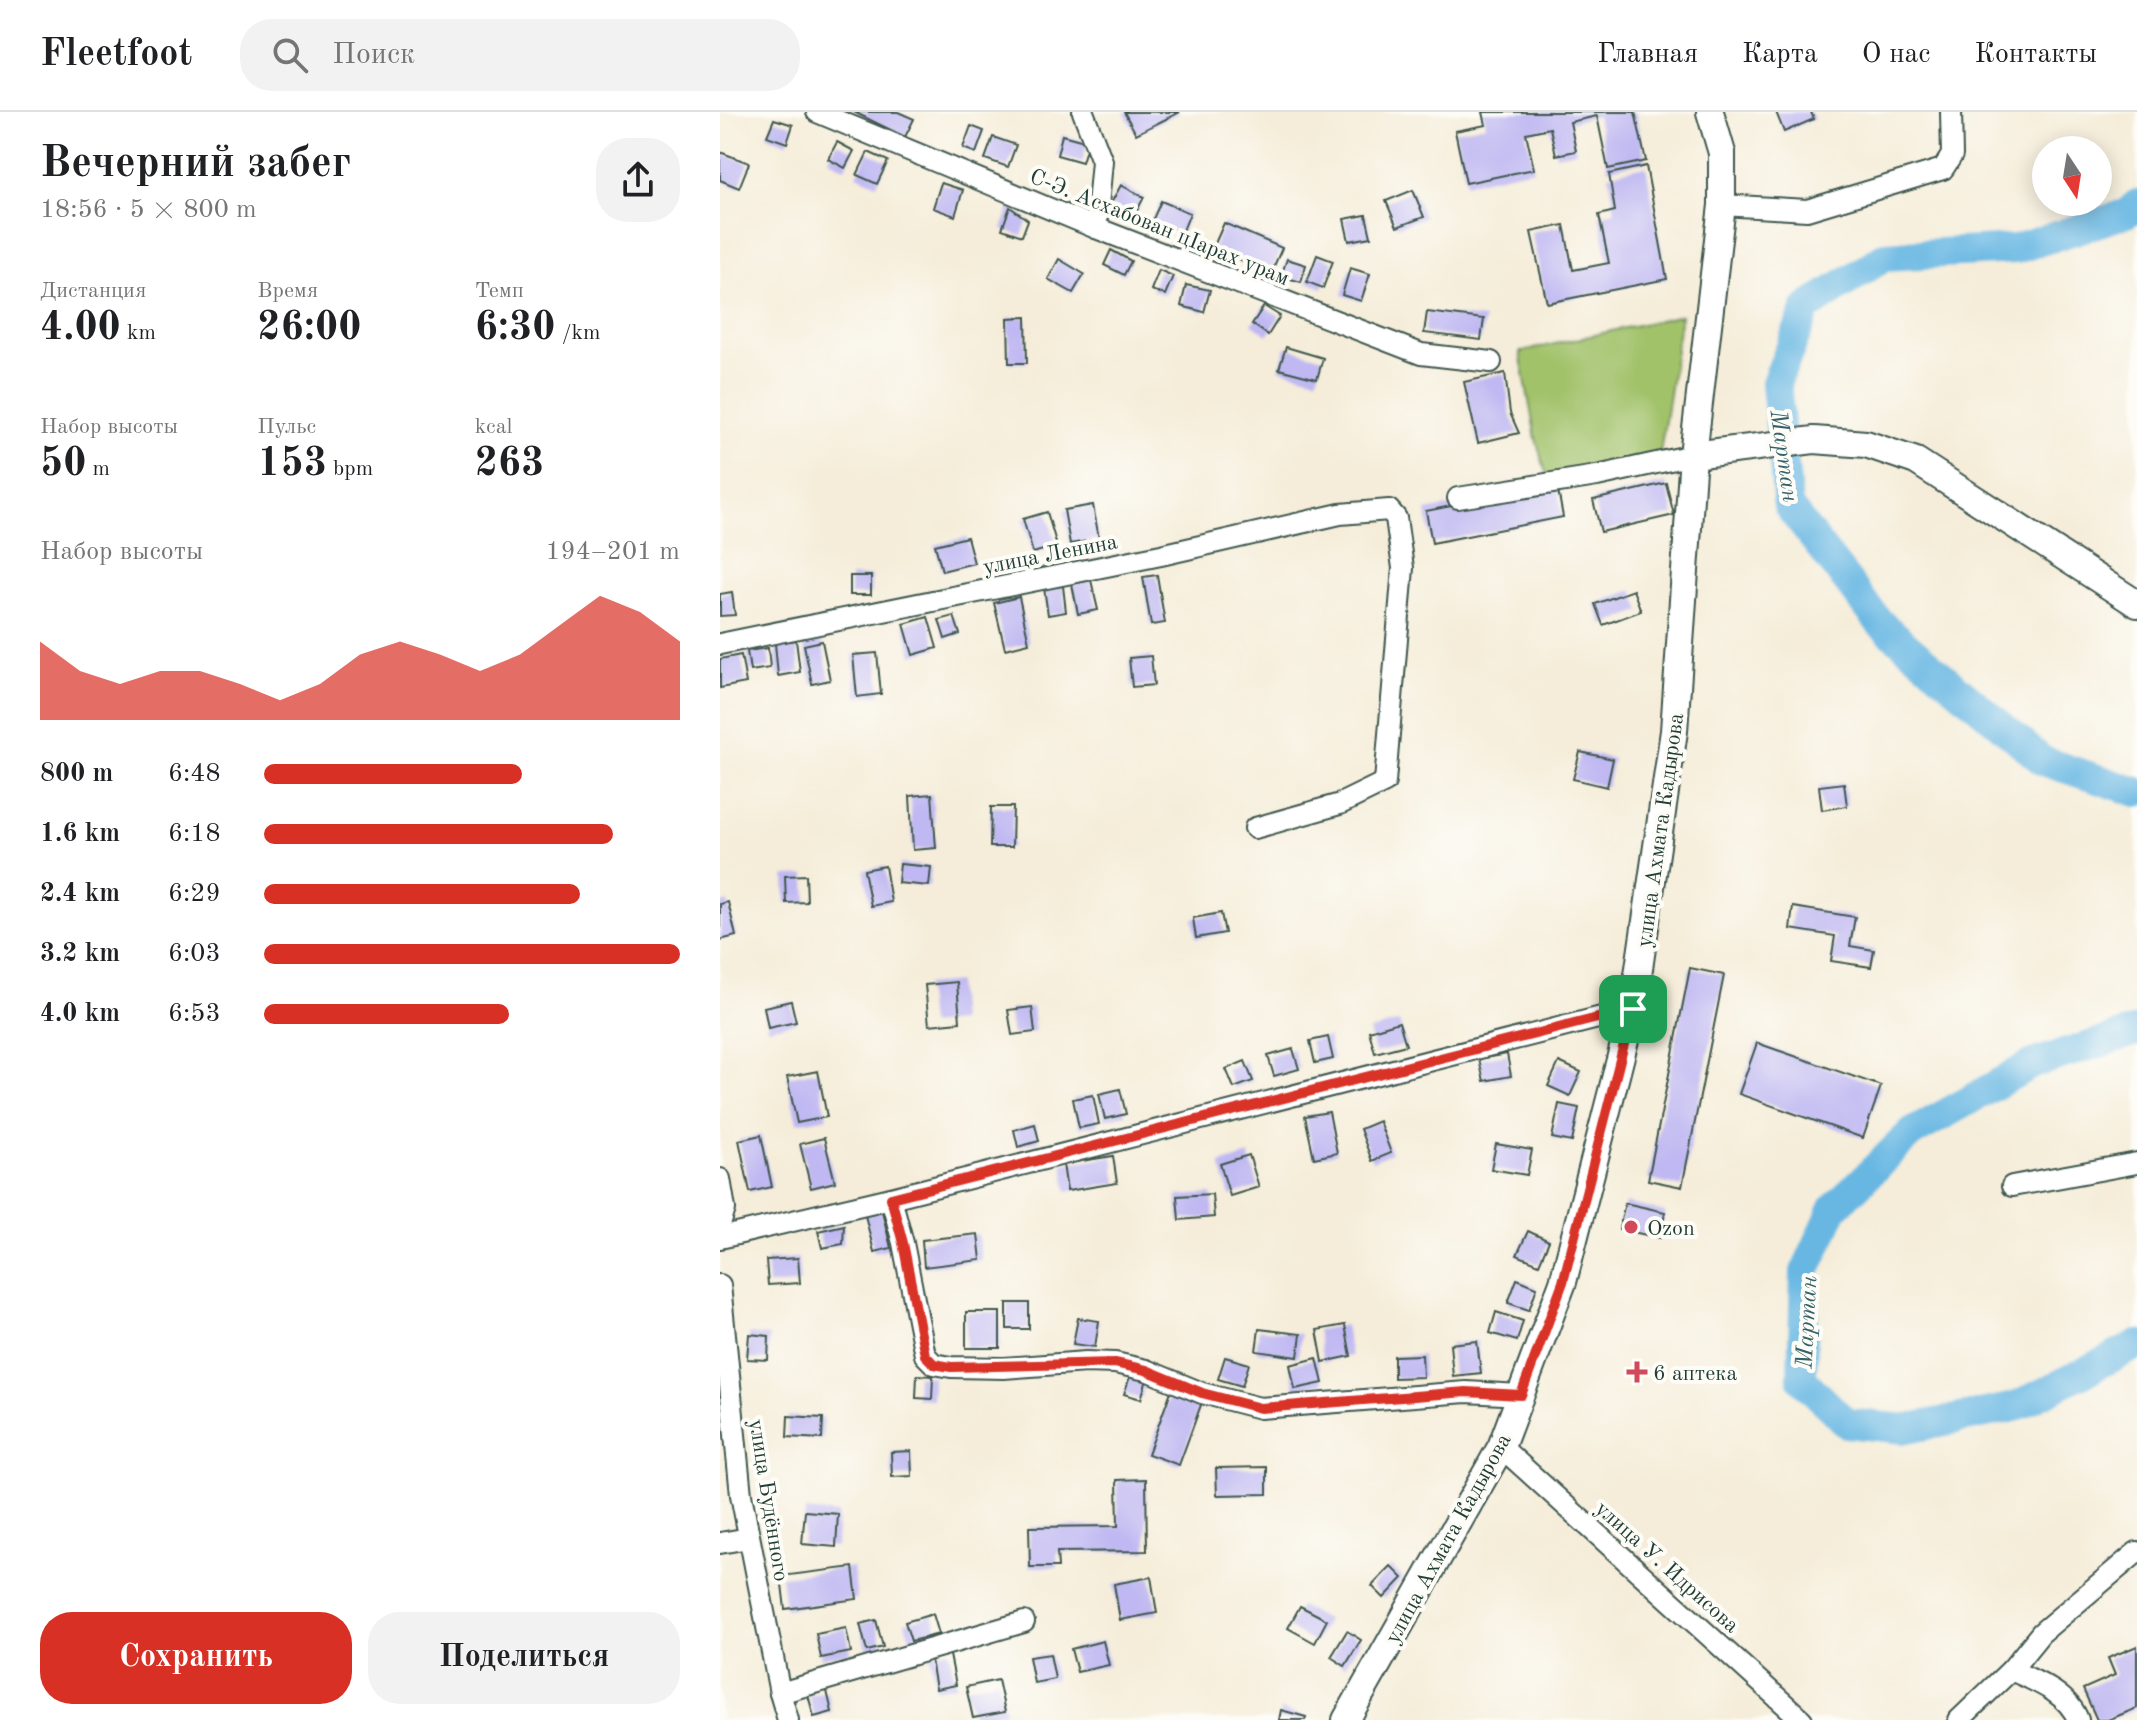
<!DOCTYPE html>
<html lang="ru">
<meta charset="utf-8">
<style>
:root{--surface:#fff;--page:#f2f2f2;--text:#202124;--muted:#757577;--line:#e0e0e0;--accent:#d93025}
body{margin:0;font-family:"Old Standard TT",serif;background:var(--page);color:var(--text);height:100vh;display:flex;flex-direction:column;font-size:30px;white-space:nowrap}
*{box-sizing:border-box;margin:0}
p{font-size:26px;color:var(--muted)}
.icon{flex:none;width:44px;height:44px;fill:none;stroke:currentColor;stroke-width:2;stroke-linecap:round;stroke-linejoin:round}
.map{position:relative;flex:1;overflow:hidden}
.drawer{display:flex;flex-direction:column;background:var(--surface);width:720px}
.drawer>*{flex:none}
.needle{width:52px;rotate:168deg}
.fabs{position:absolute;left:1312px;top:24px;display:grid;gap:16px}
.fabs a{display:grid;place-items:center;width:80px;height:80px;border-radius:50%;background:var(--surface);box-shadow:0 4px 20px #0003;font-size:40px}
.pin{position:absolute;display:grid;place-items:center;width:68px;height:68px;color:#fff;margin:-34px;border-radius:16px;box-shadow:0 4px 12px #0006}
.round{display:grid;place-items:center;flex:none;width:84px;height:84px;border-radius:32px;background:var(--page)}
.head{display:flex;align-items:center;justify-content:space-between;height:136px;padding:0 40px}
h1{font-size:44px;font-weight:800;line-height:60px}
.figures{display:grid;grid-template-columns:repeat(3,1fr);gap:12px;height:136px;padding:8px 40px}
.figures div{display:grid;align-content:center}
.figures b{font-size:40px;font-weight:800}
.figures small{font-size:22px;font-weight:400}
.figures p{font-size:22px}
.chart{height:224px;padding:16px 40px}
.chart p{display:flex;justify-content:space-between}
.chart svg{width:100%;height:144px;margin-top:8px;fill:var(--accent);opacity:.7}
.cta{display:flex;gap:16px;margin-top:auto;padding:16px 40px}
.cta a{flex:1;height:92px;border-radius:32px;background:var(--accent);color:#fff;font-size:32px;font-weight:800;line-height:92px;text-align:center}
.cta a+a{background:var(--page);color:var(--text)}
ul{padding:0 40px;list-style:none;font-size:26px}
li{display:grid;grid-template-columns:128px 96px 1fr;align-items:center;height:60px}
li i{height:20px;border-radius:10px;background:var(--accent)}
header{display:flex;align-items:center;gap:48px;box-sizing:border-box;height:112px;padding:0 40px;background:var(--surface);border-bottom:2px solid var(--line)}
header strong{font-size:38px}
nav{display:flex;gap:44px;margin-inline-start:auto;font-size:28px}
.search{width:560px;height:72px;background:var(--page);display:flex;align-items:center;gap:20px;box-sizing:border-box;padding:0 28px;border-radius:32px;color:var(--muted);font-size:30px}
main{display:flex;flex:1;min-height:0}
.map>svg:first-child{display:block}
.green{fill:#a2c26b;stroke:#608050;stroke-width:2}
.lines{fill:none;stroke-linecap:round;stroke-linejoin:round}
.river{stroke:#68b7e3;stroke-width:30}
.building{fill:#bfb8f2}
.minor-casing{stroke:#3f574d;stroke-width:24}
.major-casing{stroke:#3f574d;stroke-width:30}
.minor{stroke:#fff;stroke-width:20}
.major{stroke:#fff;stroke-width:26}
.route-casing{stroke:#fff;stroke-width:16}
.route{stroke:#d93025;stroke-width:10}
.poi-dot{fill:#d1495b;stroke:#fdfcf7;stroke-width:3}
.labels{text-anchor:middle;stroke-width:8;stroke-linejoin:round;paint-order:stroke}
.street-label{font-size:22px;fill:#1f3d34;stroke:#fdfcf7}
.poi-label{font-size:22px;fill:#1f3d34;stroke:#fdfcf7;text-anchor:start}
.water-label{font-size:24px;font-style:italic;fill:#356269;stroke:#fdfcf7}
</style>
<header>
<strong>Fleetfoot</strong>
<div class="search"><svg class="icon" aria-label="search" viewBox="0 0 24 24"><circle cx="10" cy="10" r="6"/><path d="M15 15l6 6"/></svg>Поиск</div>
<nav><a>Главная</a><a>Карта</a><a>О нас</a><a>Контакты</a></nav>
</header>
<main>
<section class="drawer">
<div class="head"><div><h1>Вечерний забег</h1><p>18:56 · 5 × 800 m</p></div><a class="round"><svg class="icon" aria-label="share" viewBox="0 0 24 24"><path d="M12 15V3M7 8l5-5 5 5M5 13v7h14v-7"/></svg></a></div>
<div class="figures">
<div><p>Дистанция</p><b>4.00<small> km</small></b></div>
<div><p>Время</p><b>26:00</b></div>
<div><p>Темп</p><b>6:30<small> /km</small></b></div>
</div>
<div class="figures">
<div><p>Набор высоты</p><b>50<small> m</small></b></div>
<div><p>Пульс</p><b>153<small> bpm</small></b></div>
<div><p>kcal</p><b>263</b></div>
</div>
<div class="chart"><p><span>Набор высоты</span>194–201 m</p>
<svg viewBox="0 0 160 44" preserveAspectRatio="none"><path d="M0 44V20L10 29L20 33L30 29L40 29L50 33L60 38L70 33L80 24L90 20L100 24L110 29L120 24L130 15L140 6L150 11L160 20V44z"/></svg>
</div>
<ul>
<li><b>800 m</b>6:48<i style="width:62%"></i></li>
<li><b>1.6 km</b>6:18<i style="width:84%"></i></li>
<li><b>2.4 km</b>6:29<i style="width:76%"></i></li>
<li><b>3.2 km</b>6:03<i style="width:100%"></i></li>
<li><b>4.0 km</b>6:53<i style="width:59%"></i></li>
</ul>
<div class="cta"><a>Сохранить</a><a>Поделиться</a></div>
</section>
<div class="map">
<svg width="1417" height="1608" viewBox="0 0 1417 1608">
<rect width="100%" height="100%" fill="#fdfcf7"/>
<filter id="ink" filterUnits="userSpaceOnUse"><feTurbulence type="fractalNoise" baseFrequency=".0125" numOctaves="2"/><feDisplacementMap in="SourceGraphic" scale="16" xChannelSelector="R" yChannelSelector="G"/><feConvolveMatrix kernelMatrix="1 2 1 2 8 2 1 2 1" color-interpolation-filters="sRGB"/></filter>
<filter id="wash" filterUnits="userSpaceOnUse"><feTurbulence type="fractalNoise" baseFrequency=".006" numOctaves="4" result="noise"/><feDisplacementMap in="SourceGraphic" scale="32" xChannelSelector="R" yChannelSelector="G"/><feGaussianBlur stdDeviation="1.8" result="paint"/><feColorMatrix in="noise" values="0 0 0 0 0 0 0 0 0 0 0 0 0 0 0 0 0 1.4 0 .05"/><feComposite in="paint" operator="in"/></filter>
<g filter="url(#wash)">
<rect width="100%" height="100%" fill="#f5edd9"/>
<polygon class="green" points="961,203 939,348 828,367 816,327 800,240"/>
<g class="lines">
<g class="river">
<polyline points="1417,92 1407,101 1296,137 1165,144 1087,196 1056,271 1068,394 1160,511 1323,649 1417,680"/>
<polyline points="1417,919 1312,952 1190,1022 1114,1096 1085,1160 1082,1267 1126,1311 1186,1317 1295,1295 1417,1233"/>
</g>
</g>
<g id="blocks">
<g class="building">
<polygon points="134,0 178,0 194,7 185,25"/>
<polygon points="404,0 460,0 416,22"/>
<polygon points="763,0 915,0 926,49 888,57 877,4 850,10 856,39 836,43 830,16 806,21 814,57 746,71 735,19 766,13"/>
<polygon points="1056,0 1091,0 1094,7 1064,20"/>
<polygon points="54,7 73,13 67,31 47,24"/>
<polygon points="251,14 264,19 256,41 243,36"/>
<polygon points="342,23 368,30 362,50 337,43"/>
<polygon points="273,25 296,33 288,55 265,47"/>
<polygon points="117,30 134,39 125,56 108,47"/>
<polygon points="0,40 29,51 19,76 0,68"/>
<polygon points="148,40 168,49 157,72 137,63"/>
<polygon points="926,54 947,167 827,191 811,120 844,113 853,158 889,151 879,103 895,99 889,62"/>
<polygon points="221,71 243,78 235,104 213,96"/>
<polygon points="401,73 424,85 414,105 390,93"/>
<polygon points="693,78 704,105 677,115 666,89"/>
<polygon points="441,89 470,101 462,121 432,109"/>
<polygon points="290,95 308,108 302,124 282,117"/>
<polygon points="646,103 651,125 629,129 624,107"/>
<polygon points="504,111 562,136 551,161 493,136"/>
<polygon points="391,138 411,149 404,163 384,153"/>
<polygon points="597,143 613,149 603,176 587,170"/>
<polygon points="339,147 364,162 353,181 328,167"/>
<polygon points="567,147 586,153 581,170 561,164"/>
<polygon points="630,156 650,162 641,189 622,183"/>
<polygon points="439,158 453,164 445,183 431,178"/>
<polygon points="466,173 490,178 484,200 461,194"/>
<polygon points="544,194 560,204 548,223 532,212"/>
<polygon points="707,200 764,207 761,228 704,221"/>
<polygon points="306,205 307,251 289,251 288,206"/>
<polygon points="566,235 603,246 597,267 559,257"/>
<polygon points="785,261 790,301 799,321 758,331 744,270"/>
<polygon points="946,371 954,403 881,420 873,388"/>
<polygon points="837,373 843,405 712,431 706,399"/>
<polygon points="373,393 379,427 350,432 344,398"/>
<polygon points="327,400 337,434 313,441 303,407"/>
<polygon points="247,425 254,451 222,459 215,433"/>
<polygon points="437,463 445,511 431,513 423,465"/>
<rect x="130" y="464" width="21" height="19"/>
<polygon points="371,468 378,498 358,502 352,472"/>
<polygon points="343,474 346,500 328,503 324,476"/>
<polygon points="913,478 921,499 883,513 875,492"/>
<polygon points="12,480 15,503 0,504 0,482"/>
<polygon points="299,485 309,531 285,537 274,491"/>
<polygon points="234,504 240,522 225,527 219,508"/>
<polygon points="208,505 217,536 193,543 184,512"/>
<polygon points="76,528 80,560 58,564 55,531"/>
<polygon points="102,529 110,568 92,572 84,533"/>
<polygon points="48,536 50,556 30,559 27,539"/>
<polygon points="157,541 161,582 137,585 133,543"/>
<polygon points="21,543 26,571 0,576 0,547"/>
<polygon points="431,544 434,573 412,575 409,546"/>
<polygon points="860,640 893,647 887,675 853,667"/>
<polygon points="1124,671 1127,694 1102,698 1099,674"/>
<polygon points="212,682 216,736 193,738 190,684"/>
<polygon points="271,695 293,695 292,735 270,735"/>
<polygon points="180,752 211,755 209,774 178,771"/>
<polygon points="165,754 171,790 151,794 144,758"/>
<polygon points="86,763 87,790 66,791 65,764"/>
<polygon points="8,790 16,824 0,828 0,792"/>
<polygon points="1073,795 1135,805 1130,834 1154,838 1151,855 1111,849 1115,824 1070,817"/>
<polygon points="501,801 505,821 476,826 473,806"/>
<polygon points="970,856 1004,863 962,1075 928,1068"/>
<polygon points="237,870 240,910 209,913 205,873"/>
<polygon points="71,889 76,910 48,916 44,895"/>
<polygon points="312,895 315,920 292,923 288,898"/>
<polygon points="679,910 686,933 655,941 649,919"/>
<polygon points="608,925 613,947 595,951 590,929"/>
<polygon points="1037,931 1161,974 1143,1026 1019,982"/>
<polygon points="573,937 579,957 554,964 548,944"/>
<polygon points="787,942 791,964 764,969 759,947"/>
<polygon points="525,949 533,969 514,976 506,957"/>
<polygon points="839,950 861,960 850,984 828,974"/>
<polygon points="98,959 107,1005 77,1011 67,965"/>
<polygon points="400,977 406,1002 385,1007 379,982"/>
<polygon points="373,983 379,1012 359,1016 353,987"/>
<polygon points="839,992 859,996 852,1030 832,1026"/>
<polygon points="609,1000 617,1041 594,1046 585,1004"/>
<polygon points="659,1009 671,1041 652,1049 640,1017"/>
<polygon points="315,1012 319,1029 298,1035 294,1018"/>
<polygon points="41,1023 52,1075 30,1080 19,1028"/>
<polygon points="104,1026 115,1070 91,1076 80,1032"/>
<polygon points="776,1032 812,1038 807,1063 771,1057"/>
<polygon points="529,1043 539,1075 510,1084 500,1052"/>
<polygon points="393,1044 397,1071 347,1079 343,1052"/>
<polygon points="492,1082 494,1105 459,1108 457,1084"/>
<polygon points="905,1091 945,1100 940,1126 899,1117"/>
<polygon points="162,1099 171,1136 154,1140 145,1103"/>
<polygon points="124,1113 123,1132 102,1136 98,1119"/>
<polygon points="808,1119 829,1129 819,1152 797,1143"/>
<polygon points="258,1122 261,1148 204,1155 202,1128"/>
<polygon points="78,1146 80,1171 48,1173 46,1148"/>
<polygon points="797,1167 817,1175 809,1198 788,1191"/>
<rect x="287" y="1191" width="22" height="26"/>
<rect x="246" y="1200" width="34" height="36"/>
<polygon points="776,1200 803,1209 797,1229 770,1221"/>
<polygon points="358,1206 379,1209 375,1235 353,1232"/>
<polygon points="625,1213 631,1244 603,1250 597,1218"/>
<polygon points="539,1217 581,1222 578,1245 536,1239"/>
<polygon points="29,1222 49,1224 48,1248 27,1247"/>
<polygon points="757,1229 761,1261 733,1264 730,1232"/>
<polygon points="702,1243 703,1265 674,1266 674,1244"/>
<polygon points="505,1245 529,1252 522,1274 498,1267"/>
<polygon points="597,1246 603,1271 575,1277 570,1253"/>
<polygon points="412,1259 428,1264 421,1287 404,1282"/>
<polygon points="197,1263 213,1264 212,1287 196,1286"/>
<polygon points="451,1279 482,1290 459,1353 428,1342"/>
<polygon points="68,1304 103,1306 102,1327 67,1325"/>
<polygon points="191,1339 192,1364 172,1365 171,1340"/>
<polygon points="547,1355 547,1382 497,1383 496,1356"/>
<polygon points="426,1367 427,1439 337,1440 338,1455 310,1455 309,1415 398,1414 397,1368"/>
<polygon points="85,1399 118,1402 116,1435 82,1432"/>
<polygon points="671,1454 683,1466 664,1486 652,1474"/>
<polygon points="133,1455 137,1487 65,1497 61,1464"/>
<polygon points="431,1465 437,1501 400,1508 394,1472"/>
<polygon points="580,1494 607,1508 595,1531 568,1516"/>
<polygon points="213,1502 219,1522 191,1529 185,1510"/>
<polygon points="156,1508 163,1535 147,1539 140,1512"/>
<polygon points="126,1516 131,1540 101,1546 96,1522"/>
<polygon points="627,1519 641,1528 625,1554 611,1545"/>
<polygon points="383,1529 389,1553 357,1560 351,1537"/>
<polygon points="1417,1534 1417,1596 1388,1608 1377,1608 1363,1577 1395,1563 1388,1546"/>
<polygon points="229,1538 236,1573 216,1577 210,1542"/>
<polygon points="330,1542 335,1567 314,1571 309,1545"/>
<polygon points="278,1568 285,1600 253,1606 246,1575"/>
<polygon points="107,1579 112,1600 94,1605 88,1583"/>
<polygon points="561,1598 586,1605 585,1608 559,1608"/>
</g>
</g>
</g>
<g filter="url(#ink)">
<use href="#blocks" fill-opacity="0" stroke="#3f574d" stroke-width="2"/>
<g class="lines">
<defs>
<g id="minor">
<polyline points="97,0 376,116 701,242 771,250"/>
<polyline points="363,0 382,49 376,116"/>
<polyline points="1002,93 1087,98 1223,57 1232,43 1231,0"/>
<polyline points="738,386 877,364 973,343"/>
<polyline points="0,532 441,443 620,402 669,398 676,406 683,456 665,670 620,692 535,716"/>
<polyline points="0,1067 5,1097 0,1113"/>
<polyline points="1292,1074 1417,1051"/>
<polyline points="171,1086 183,1131 205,1243 214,1252 231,1255 284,1256 366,1250 395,1251 426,1258 482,1281 540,1296 746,1280 801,1283"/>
<polyline points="0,1126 171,1086 913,897"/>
<polyline points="0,1173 21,1383 60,1581 68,1608"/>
<polyline points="781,1335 1082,1608"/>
<polyline points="0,1431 29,1426"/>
<path d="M1291,1558C1315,1569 1348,1581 1358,1608"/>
<polyline points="60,1581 304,1510"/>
<polyline points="1239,1608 1291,1558 1321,1521 1417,1440"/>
</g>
<g id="major">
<polyline points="973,343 1094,328 1146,332 1196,349 1417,492"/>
<polyline points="626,1608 781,1335 843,1170 913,897 954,619 973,343 1002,93 1002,41 990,0"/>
</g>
</defs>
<use href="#minor" class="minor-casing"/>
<use href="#major" class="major-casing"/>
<use href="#minor" class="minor"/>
<use href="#major" class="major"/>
</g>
</g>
<g class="lines" filter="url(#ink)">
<defs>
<polygon id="route" points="913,897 843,1170 801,1283 746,1280 540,1296 482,1281 426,1258 395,1251 231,1255 214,1252 205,1243 183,1131 171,1086"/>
</defs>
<use href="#route" class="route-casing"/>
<use href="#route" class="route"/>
</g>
<g class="poi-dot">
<circle cx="911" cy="1115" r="8"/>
<path d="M913 1248h8v8h8v8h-8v8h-8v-8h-8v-8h8z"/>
</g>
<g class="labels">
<g class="street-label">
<text transform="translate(440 114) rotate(22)" y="8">С-Э. Асхабован цIарах урам</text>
<text transform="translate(330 441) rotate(-11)" y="8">улица Ленина</text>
<text transform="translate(939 718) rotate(-82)" y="8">улица Ахмата Кадырова</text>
<text transform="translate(50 1388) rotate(81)" y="8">улица Будённого</text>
<text transform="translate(727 1426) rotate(-61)" y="8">улица Ахмата Кадырова</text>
<text transform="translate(948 1454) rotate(42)" y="8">улица У. Идрисова</text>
</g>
<g class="poi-label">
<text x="927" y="1123">Ozon</text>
<text x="933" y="1268">6 аптека</text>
</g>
<g class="water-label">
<text transform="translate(1065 344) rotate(82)" y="8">Мартан</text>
<text transform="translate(1086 1210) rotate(-87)" y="8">Мартан</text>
</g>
</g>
</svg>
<div class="fabs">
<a><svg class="needle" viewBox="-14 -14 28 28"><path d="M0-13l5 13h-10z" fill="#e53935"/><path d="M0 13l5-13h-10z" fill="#757577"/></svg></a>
</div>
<div class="pin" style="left:913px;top:897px;background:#1e9e55"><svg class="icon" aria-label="arrive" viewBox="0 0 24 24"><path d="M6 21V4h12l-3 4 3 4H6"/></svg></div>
</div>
</main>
